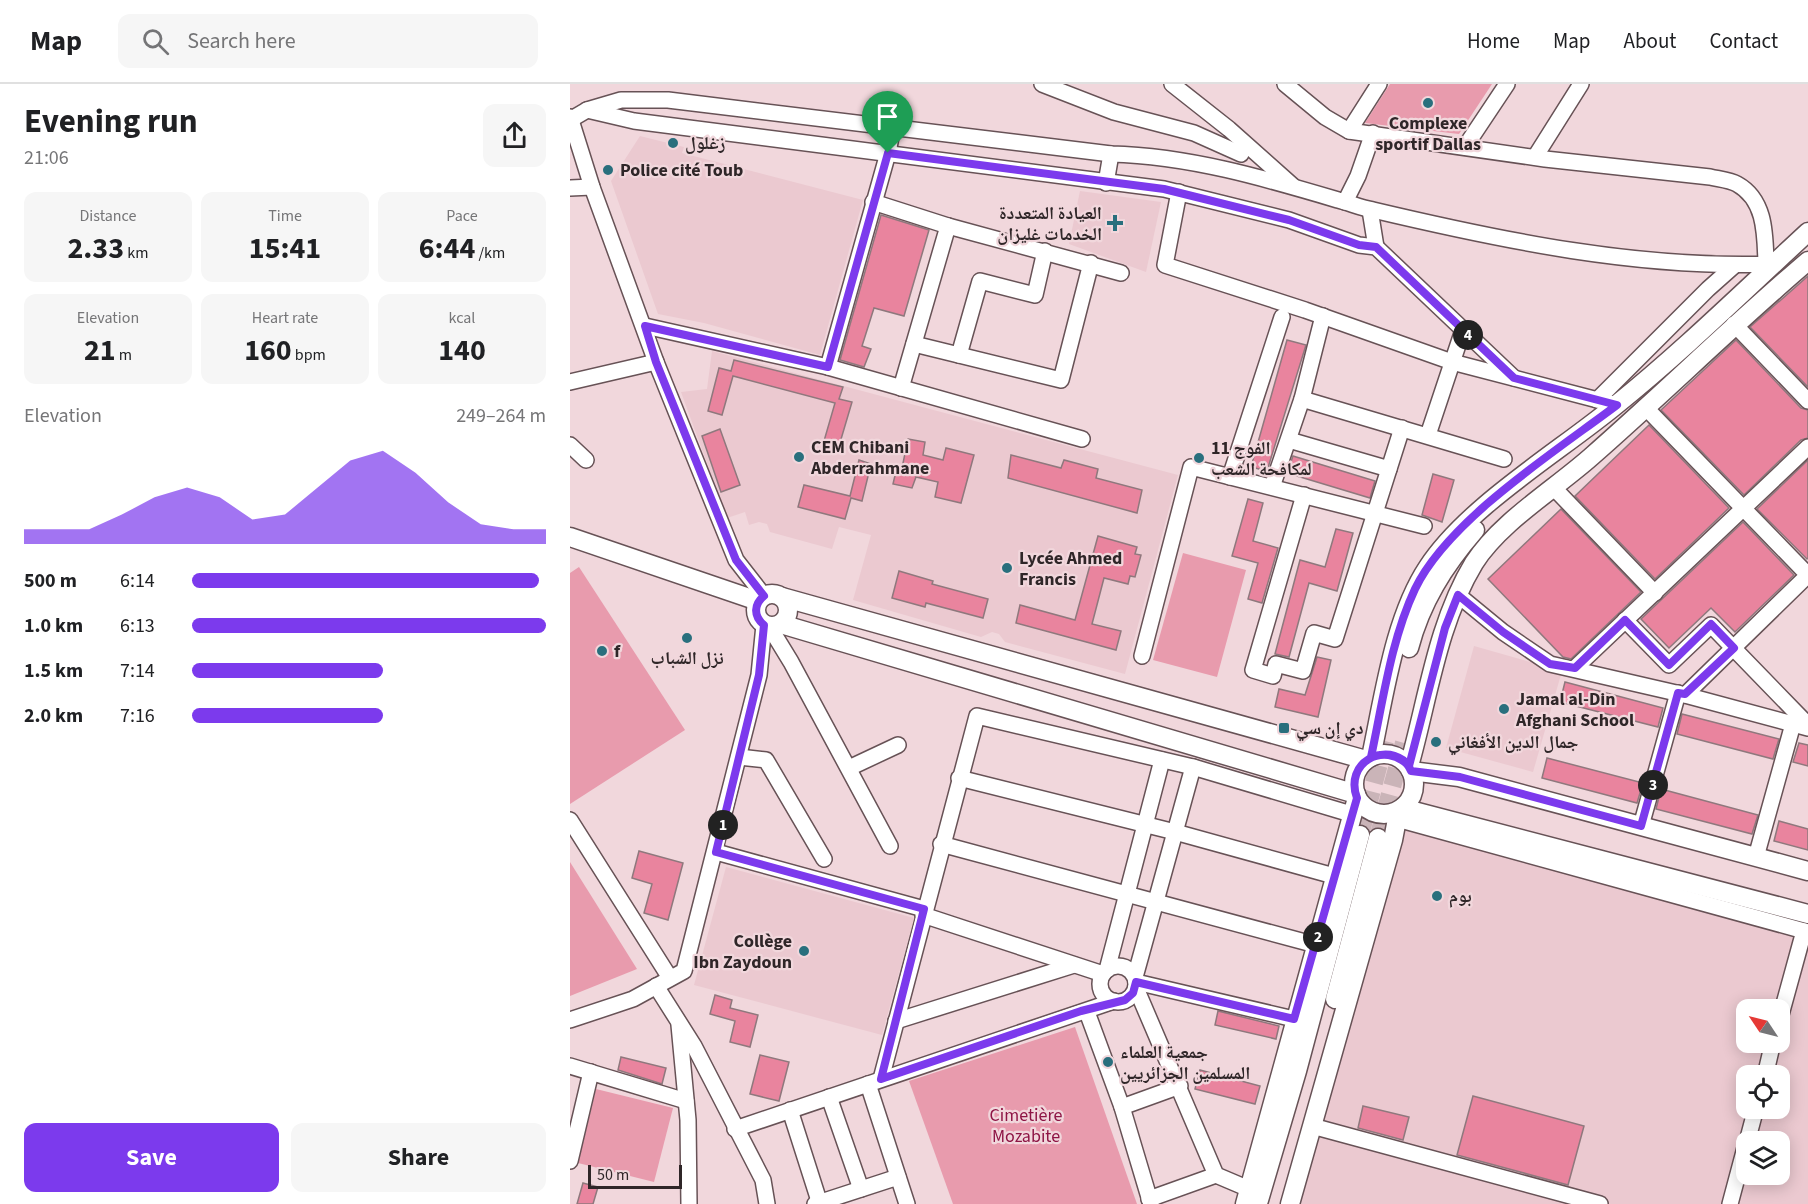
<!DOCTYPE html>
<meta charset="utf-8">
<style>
:root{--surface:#fff;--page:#f6f6f6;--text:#202124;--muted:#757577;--line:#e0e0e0;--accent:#7c3aed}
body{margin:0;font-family:"Source Sans 3","Noto Naskh Arabic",sans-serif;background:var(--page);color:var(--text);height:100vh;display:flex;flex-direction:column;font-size:22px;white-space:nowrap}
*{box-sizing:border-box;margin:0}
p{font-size:20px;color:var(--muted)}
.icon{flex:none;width:33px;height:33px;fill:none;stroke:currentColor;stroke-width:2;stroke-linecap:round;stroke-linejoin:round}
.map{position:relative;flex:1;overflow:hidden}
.side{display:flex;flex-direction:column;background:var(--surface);width:570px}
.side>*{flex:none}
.needle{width:39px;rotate:305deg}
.controls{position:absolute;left:1166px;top:915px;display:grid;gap:12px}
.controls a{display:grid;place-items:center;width:54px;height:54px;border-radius:12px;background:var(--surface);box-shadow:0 3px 15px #0003;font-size:30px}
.scale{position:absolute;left:18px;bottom:15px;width:94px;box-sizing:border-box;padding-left:6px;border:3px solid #2f2628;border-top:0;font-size:16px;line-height:21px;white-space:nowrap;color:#2f2628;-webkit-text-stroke:4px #f1d7dc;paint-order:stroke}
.pin{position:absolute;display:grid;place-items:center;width:51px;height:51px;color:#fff;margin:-62px -26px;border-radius:50% 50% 50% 0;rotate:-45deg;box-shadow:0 0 6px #0007}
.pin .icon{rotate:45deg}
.km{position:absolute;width:30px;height:30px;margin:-15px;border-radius:50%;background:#222;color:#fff;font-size:16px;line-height:30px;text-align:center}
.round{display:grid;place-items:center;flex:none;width:63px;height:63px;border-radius:12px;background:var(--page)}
.headline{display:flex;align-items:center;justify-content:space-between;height:102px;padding:0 24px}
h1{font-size:33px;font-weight:700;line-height:45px}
.stats{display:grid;grid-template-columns:repeat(3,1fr);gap:9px;height:102px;padding:6px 24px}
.stats div{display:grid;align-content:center;border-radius:12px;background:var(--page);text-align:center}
.stats b{font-size:30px;font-weight:700}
.stats small{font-size:16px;font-weight:400}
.stats p{font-size:16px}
.chart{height:168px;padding:12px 24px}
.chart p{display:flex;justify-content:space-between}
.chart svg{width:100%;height:108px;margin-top:6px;fill:var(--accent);opacity:.7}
.action{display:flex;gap:12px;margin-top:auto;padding:12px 24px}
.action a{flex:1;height:69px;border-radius:12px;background:var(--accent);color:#fff;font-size:24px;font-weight:700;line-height:69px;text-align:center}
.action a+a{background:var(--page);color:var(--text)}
ul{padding:0 24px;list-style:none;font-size:20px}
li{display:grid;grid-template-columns:96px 72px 1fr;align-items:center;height:45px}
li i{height:15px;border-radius:8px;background:var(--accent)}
header{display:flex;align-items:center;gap:36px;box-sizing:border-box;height:84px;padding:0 30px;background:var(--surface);border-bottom:2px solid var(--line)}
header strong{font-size:28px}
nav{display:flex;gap:33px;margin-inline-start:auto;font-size:21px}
.search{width:420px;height:54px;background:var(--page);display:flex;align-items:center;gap:15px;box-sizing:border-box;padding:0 21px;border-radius:12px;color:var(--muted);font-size:22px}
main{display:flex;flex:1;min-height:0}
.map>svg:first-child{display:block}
.built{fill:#ebc9d0;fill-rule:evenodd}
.green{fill:#e89bad}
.building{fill:#e9849e;stroke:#8f787d;stroke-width:1.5}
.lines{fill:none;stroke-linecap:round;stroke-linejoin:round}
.major-tunnel{stroke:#cab4b8;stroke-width:18;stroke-dasharray:18 9;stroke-linecap:butt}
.minor-casing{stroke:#675256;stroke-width:18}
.major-casing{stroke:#675256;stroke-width:21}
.minor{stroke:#fff;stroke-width:15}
.major{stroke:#fff;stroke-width:18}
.route-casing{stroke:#fff;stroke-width:12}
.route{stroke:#7c3aed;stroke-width:8}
.poi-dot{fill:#296f7d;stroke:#f1d7dc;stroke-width:2}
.labels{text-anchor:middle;stroke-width:4.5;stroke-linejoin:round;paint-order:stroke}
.poi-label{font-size:18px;font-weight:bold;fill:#2f2628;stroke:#f1d7dc;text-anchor:start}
.park-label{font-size:18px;fill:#8e1545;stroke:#f1d7dc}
</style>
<header>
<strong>Map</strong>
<div class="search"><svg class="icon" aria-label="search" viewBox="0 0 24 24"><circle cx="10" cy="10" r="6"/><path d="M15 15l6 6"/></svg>Search here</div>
<nav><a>Home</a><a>Map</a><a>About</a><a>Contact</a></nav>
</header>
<main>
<section class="side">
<div class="headline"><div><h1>Evening run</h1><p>21:06</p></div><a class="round"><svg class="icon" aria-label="share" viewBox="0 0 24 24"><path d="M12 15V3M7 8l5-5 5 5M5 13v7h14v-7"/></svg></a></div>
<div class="stats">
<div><p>Distance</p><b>2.33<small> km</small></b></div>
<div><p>Time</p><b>15:41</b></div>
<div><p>Pace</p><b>6:44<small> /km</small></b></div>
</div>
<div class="stats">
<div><p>Elevation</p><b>21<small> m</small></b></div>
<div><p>Heart rate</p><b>160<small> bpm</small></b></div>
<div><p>kcal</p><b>140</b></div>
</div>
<div class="chart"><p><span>Elevation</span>249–264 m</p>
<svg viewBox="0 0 160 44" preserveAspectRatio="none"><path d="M0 44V38L10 38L20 38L30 32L40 25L50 21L60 25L70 34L80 32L90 21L100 10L110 6L120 15L130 27L140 36L150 38L160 38V44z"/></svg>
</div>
<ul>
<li><b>500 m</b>6:14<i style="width:98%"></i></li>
<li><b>1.0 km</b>6:13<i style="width:100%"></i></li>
<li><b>1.5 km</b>7:14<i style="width:54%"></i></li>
<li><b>2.0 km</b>7:16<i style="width:54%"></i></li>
</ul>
<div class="action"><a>Save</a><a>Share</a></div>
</section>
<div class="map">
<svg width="1238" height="1120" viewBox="0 0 1238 1120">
<rect width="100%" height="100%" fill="#f1d7dc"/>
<g class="built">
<polygon points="70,52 114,63 112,69 293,116 250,271 134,239 88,230 41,97"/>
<polygon points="510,107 591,118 576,188 499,160"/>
<polygon points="142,267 608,391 555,590 435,558 429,550 422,548 411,553 283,516 301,451 269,443 262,465 200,448 197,440 189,438 179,441 175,428 157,434 111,308 137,305"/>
<polygon points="904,562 992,587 963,688 876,664"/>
<path d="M833,743L1238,853V1120H730ZM1176,926H1209V958H1176ZM1176,992H1209V1024H1176ZM1176,1058H1209V1090H1176Z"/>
<polygon points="156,783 344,834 312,951 124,901"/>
</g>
<g class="green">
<polygon points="820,0 922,0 889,50 795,39"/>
<polygon points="613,469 676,486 647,593 583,576"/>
<polygon points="9,483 115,646 0,720 0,489"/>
<polygon points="0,778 67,885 0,912"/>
<polygon points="505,943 567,1120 383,1120 339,997"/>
<polygon points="26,1005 103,1024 84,1098 8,1079"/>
</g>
<g class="building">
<polygon points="311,131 359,146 334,232 304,224 292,262 301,265 294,283 270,276"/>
<polygon points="1238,192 1238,303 1180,243"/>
<polygon points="717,256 736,261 697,387 681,383"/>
<polygon points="1166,256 1231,324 1238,326 1238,354 1231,356 1174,411 1091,326"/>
<polygon points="164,276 273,303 269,315 282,318 269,362 254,357 265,319 163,292 152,331 138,327 149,284 161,287"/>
<polygon points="1079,341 1159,424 1085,495 1005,412"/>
<polygon points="150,345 170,401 151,408 132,352"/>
<polygon points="338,355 355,358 353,371 373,376 376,364 404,371 391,419 365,413 368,398 346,393 342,404 323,400 327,383 332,384"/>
<polygon points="441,371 491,384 494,376 528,385 526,394 572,406 567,429 438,394"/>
<polygon points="723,372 805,397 800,414 717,389"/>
<polygon points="289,376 301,380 292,417 281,414 275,435 228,423 234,401 280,412"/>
<polygon points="1238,376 1238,474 1237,475 1187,425"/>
<polygon points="863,390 884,396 872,438 852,431"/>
<polygon points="678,415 693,419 683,457 708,464 692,519 678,515 688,479 662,472"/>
<polygon points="991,425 1071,508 1001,575 993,573 918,495"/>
<polygon points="1173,438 1224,491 1165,548 1141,524 1099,564 1071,535"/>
<polygon points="766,445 783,449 767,507 739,499 719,573 705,570 730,476 755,483"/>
<polygon points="528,452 567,463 565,470 571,471 565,493 560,492 558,500 534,494 522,540 551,547 546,566 446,539 450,521 505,536"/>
<polygon points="329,487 363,497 362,500 418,515 413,534 356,519 355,523 322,514"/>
<polygon points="747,573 761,576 748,633 705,623 709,605 735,611"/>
<polygon points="995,598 1093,624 1088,643 990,618"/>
<polygon points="1112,630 1209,655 1203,675 1107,650"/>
<polygon points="1229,659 1238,661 1238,682 1223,678"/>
<polygon points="977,674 1073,699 1067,719 972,694"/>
<polygon points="1091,705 1188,731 1182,750 1086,725"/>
<polygon points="1209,737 1238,745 1238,766 1204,757"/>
<polygon points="69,767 113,779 98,836 74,829 82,800 62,794"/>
<polygon points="145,911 162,916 160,924 188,931 180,963 160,958 165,937 140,930"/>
<polygon points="648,927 709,942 706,955 645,941"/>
<polygon points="190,971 219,978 209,1017 180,1010"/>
<polygon points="51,973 96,984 92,1000 48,986"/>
<polygon points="630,986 690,1002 685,1020 625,1005"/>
<polygon points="903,1012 1014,1042 998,1101 887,1071"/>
<polygon points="793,1022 839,1033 833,1056 788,1044"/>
<polygon points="13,1099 28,1103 23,1120 7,1120"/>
</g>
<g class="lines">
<g class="major-tunnel">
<polyline points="790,751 815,657"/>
<polyline points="808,754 834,659"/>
</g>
<defs>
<g id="minor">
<polyline points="472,0 544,28 624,49 671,70"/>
<polyline points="602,0 659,45 723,102"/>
<path d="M715,0L755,33L779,47L975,75L1140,93C1148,95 1160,96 1167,100C1196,116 1195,151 1196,180"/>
<path d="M17,26L51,16H98L541,70C619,72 694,94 768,116C780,119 791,124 803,126C934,157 1069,185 1204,180"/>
<polyline points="0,33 22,103 86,278 166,476 194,512"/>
<polyline points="0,36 17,26 64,37 594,105 719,136 789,161 806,163 944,294"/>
<polyline points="779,47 809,0"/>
<polyline points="895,63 937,0"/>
<polyline points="965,73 1011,0"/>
<polyline points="536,99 541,70"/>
<polyline points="0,104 22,103"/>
<polyline points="609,108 595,181 735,226 882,278 1047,321"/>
<polyline points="303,118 378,142 551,189"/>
<polyline points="775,118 788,92 803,49"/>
<polyline points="800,126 806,163"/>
<polyline points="1164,240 1238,317"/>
<polyline points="75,242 258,283 512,355"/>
<polyline points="344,260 491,296 521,179"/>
<polyline points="389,271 410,197 465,211 475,167"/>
<polyline points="258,283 318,69 323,42"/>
<polyline points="0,298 86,278"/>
<polyline points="331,304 378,142"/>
<polyline points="732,315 934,375"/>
<polyline points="1027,316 1138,205 1165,181"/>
<polyline points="1075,323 1238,491 1115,611"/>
<polyline points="858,351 893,246"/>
<polyline points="719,356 819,385"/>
<polyline points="0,361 16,376"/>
<polyline points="660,393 712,233"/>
<polyline points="702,403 732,315 753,232"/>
<polyline points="984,404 1085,509"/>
<polyline points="734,411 683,586 703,592 706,580 733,587 744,549 765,555 832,344"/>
<polyline points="888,511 933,548 980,580 1115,611 1238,644"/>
<polyline points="1055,536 1099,581 1141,541 1238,641"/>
<polyline points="199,542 221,578 320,762"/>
<polyline points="572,572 621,383 854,442"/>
<polyline points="1005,584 1238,363"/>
<polyline points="169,673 196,676 254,775"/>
<polyline points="279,684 328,661"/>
<polyline points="389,694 605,748 764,792"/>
<polyline points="827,735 1238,848"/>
<polyline points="0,736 100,894"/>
<polyline points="1071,742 1108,609"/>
<polyline points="371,760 746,861"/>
<polyline points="146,768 354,825"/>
<polyline points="1186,773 1223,640"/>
<polyline points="353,831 533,890"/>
<circle cx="548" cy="900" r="18"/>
<polyline points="537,886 592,676"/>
<polyline points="565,893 623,683"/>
<polyline points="566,898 724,935"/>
<polyline points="86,902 124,962 193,1096 197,1120"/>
<polyline points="566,904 646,1091 679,1105"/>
<polyline points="517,928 552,1023 581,1120"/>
<polyline points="0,936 63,915 114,887 189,591 194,541"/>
<polyline points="326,937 504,881"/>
<polyline points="1209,938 1234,847"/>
<polyline points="109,941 118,1036 119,1120"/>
<polyline points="0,982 116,1017"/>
<polyline points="1195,992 1203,958"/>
<polyline points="311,995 407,632 623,683 781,730"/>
<polyline points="298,1000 337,1120"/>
<polyline points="259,1013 291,1105"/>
<polyline points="552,1023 610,1002"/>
<polyline points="220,1026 250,1120"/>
<polyline points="742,1042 1030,1120"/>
<polyline points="165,1045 544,917"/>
<polyline points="1177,1058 1186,1024"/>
<polyline points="0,1077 21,988"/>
<polyline points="579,1115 646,1091"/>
<polyline points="245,1120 328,1093"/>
<polyline points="1160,1120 1176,1060"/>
</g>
<g id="major">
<polyline points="0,453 188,517"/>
<circle cx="202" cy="526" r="16"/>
<polyline points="212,513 796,676"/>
<polyline points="211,540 786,710"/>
<path d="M839,564C851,518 874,482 905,446"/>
<circle cx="814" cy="700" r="30"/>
<path d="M801,673C814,613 824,534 858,483C898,422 989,368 1046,321C1113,267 1175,206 1238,148"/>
<path d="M839,682C858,615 867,540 904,479C930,438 985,405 1022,372C1095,308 1164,240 1238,177"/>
<polyline points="841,687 889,693 1238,787"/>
<polyline points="832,724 1238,830"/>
<polyline points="765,915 808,754"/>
<polyline points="689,1116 727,987 790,751"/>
<polyline points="675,1120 787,714"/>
<polyline points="720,1120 823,756 827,735 825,729"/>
</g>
</defs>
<use href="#minor" class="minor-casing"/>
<use href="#major" class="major-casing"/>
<use href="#minor" class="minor"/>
<use href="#major" class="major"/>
</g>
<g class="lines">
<defs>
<path id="route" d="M318,69L258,283L75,242L86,278L166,476L194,512C184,520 183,532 194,541L189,591L146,768L354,825L311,995L511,927L555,916L563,909L566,898L724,935L787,714C774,679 814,656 839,682L875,544L888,511L933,548L980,580L1005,584L1055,536L1099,581L1141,540L1164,564L1115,610L1108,609L1071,742L890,693L841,687C834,670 817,668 801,673C813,617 821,556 845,505C878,436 986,367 1047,321L944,294L806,163L789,161L719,136L594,105L318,69"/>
</defs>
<use href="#route" class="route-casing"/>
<use href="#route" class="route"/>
</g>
<g class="poi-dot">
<circle cx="858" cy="19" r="6"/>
<circle cx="103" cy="59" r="6"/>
<circle cx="38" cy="86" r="6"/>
<path d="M542 130h6v6h6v6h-6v6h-6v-6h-6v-6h6z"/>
<circle cx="229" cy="373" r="6"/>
<circle cx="629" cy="374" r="6"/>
<circle cx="437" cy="484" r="6"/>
<circle cx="117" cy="554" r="6"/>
<circle cx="32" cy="567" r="6"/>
<circle cx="934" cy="625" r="6"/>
<rect x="708" y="638" width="12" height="12" rx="3"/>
<circle cx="866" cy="658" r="6"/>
<circle cx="867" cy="812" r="6"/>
<circle cx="234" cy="867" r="6"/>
<circle cx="538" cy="978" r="6"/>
</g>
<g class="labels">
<g class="poi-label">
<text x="858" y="45" text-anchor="middle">Complexe<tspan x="858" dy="21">sportif Dallas</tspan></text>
<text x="115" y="65">زغلول</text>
<text x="50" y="92">Police cité Toub</text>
<text x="532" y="135" text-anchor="end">العيادة المتعددة<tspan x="532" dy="21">الخدمات غليزان</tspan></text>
<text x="241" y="369">CEM Chibani<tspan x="241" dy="21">Abderrahmane</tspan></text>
<text x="641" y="370">الفوج 11<tspan x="641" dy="21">لمكافحة الشعب</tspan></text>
<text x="449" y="480">Lycée Ahmed<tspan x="449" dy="21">Francis</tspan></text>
<text x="44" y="573">f</text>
<text x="117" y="580" text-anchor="middle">نزل الشباب</text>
<text x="946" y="621">Jamal al-Din<tspan x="946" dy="21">Afghani School</tspan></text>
<text x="726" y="650">دي إن سي</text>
<text x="878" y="664">جمال الدين الأفغاني</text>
<text x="879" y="818">بوم</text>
<text x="222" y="863" text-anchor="end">Collège<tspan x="222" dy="21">Ibn Zaydoun</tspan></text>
<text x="550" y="974">جمعية العلماء<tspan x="550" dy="21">المسلمين الجزائريين</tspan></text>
</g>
<g class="park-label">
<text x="456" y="1037">Cimetière<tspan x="456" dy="21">Mozabite</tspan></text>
</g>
</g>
</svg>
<div class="controls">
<a><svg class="needle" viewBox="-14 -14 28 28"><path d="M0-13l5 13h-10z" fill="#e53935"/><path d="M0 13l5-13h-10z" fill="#757577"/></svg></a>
<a><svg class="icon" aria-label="locate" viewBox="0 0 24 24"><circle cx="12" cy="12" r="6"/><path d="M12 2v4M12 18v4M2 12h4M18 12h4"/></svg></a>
<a><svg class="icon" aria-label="layers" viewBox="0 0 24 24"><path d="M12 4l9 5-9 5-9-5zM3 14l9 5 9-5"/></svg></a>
</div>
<div class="scale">50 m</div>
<div class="pin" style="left:318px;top:69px;background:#1e9e55"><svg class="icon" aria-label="arrive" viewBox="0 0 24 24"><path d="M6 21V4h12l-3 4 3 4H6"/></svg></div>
<b class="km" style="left:153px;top:741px">1</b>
<b class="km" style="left:748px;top:853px">2</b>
<b class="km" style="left:1083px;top:701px">3</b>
<b class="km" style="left:898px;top:251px">4</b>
</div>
</main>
